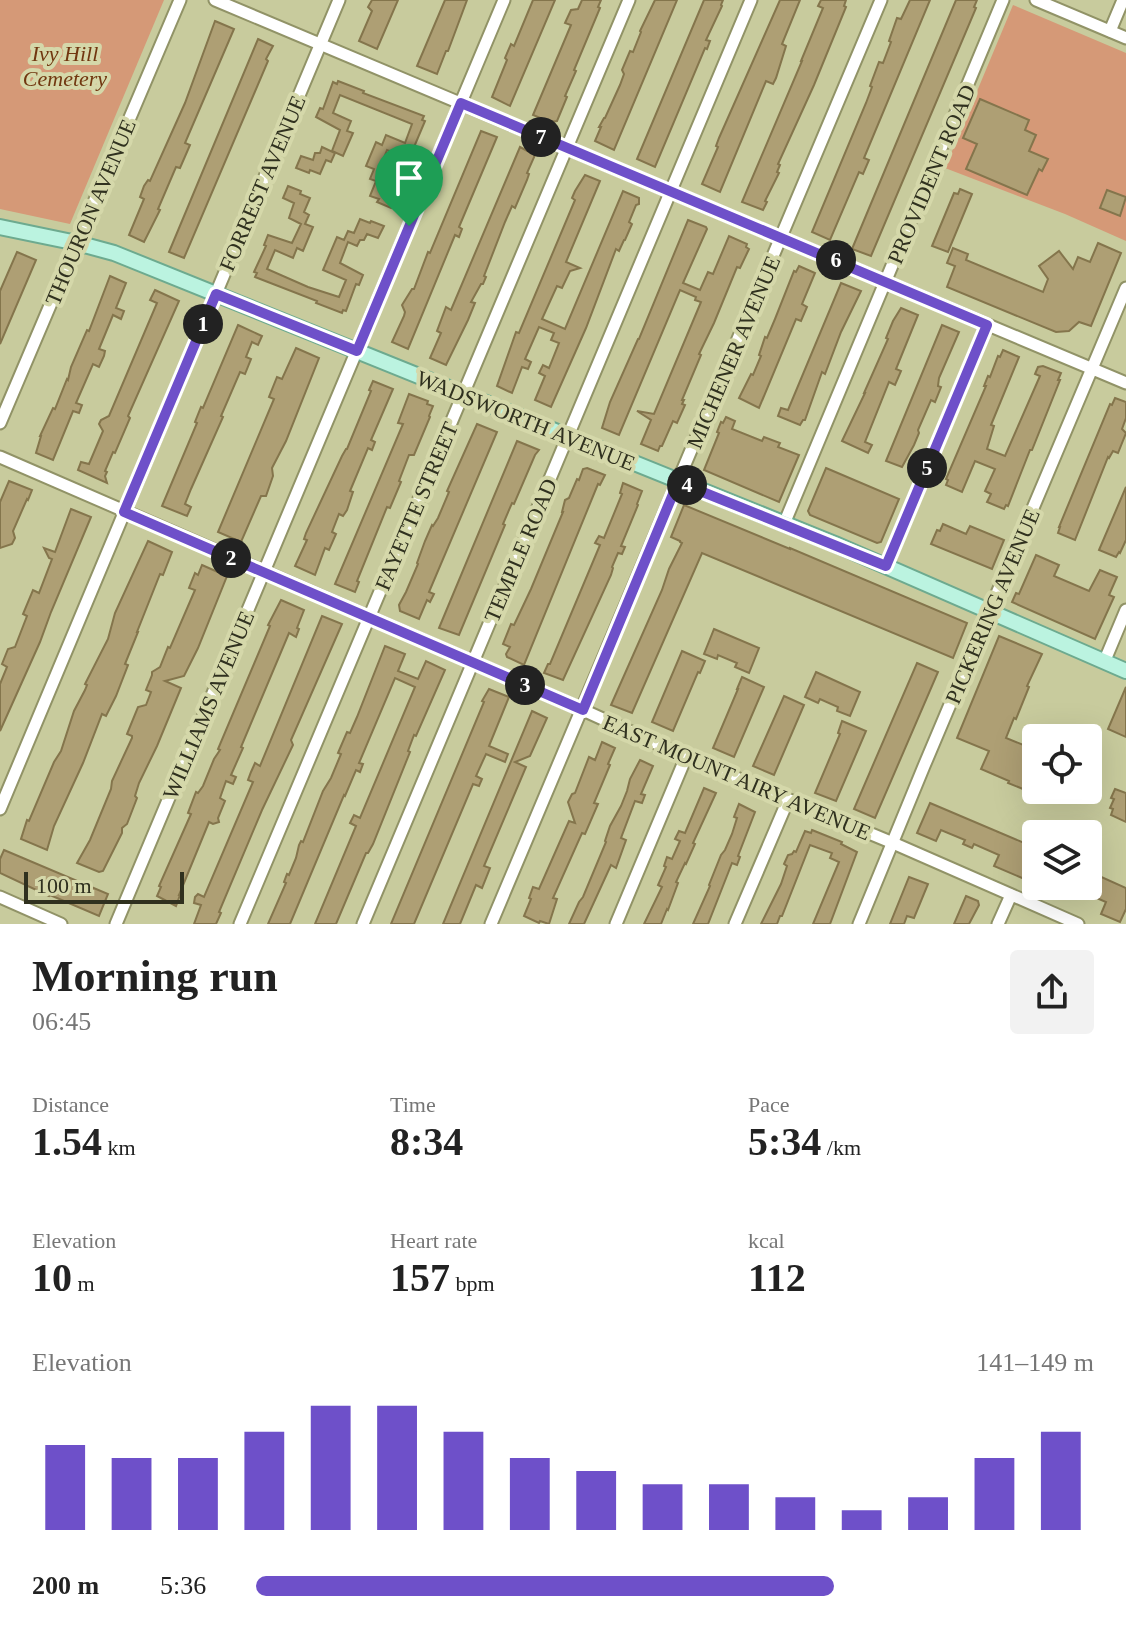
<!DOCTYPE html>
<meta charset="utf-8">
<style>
:root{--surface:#fff;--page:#f2f2f2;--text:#222;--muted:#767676;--accent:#6e50c9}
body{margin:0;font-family:Georgia,serif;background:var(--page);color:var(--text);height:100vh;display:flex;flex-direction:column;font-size:30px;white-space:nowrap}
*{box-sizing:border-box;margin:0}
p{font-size:26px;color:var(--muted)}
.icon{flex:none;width:44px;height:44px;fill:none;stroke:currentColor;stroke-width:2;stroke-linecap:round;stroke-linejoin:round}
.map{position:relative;height:924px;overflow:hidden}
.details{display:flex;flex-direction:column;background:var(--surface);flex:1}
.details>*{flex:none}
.tools{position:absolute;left:1022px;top:724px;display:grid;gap:16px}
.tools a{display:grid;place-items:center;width:80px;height:80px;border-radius:8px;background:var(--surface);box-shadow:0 8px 32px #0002;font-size:40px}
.scale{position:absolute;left:24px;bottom:20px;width:160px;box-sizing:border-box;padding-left:8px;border:4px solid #30311f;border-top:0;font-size:22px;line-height:28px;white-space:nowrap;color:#30311f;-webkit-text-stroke:6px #d5d8aa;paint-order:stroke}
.pin{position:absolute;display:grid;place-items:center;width:68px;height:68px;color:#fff;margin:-82px -34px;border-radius:50% 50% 50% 0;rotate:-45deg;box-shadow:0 0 8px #0007}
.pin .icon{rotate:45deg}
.km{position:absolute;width:40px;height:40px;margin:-20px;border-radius:50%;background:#222;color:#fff;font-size:22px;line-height:40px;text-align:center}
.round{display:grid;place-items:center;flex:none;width:84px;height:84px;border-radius:8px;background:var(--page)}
.summary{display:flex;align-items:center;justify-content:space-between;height:136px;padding:0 32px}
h1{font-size:44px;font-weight:600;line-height:60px}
.stats{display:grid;grid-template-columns:repeat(3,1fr);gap:12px;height:136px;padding:8px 32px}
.stats div{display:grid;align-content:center}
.stats b{font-size:40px;font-weight:600}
.stats small{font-size:22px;font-weight:400}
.stats p{font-size:22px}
.chart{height:224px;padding:16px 32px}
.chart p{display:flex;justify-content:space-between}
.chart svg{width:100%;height:144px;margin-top:8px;stroke:var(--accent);stroke-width:6}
ul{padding:0 32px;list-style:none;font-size:26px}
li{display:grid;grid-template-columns:128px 96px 1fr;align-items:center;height:60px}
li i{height:20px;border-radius:10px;background:var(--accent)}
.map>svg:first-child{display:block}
.green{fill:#d59977}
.building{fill:#ae9f74;stroke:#84754c;stroke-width:2}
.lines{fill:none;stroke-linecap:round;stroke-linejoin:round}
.minor-casing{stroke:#919367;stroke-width:15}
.major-casing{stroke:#6daa8f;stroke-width:18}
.minor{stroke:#fff;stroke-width:11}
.major{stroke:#bbf3e0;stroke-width:14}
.route-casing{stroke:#fff;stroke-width:16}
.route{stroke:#6e50c9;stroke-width:10}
.labels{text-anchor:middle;stroke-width:8;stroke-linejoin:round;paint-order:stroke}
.park-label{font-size:22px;font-style:italic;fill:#713710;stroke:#d5d8aa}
.street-label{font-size:22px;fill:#30311f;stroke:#d5d8aa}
</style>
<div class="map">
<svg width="1126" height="924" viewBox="0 0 1126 924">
<rect width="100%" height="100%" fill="#c8cb9d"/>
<g class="green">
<polygon points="0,0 164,0 70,224 0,209"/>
<polygon points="1013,5 1126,53 1126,241 1065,214 945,168"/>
</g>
<g class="building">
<polygon points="372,0 398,0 377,49 359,41 372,11 368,7"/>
<polygon points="445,0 467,0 454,35 448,51 446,51 437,74 417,66"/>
<polygon points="533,0 555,0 510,106 492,97 507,60 505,58 511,44 514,46"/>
<polygon points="582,0 601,0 598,7 600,8 574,70 576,71 565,96 567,97 557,121 550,122 533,115 571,25 565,23 571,10 578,9"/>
<polygon points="655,0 677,0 614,150 595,141 601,127 599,127 604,118 605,118 620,85 624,74 622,70 630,51 633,52 641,32 640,31"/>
<polygon points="704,0 723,0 721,5 722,6 706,40 710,41 707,49 705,48 655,167 637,159"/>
<polygon points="780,0 800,0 782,44 786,46 776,78 773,84 766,81 720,192 702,184 718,147 716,146 719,138"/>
<polygon points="821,0 846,0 844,6 846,7 814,85 778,164 780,165 777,172 779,173 765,201 767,202 763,210 742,202 802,61 801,61 823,8 818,6"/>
<polygon points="910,0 930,0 864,158 869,160 863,174 859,172 830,240 812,232 866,103 872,87 870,86 879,62 883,63 891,42 889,41 897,18 901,19"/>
<polygon points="956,0 977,0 974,7 976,8 871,256 852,249"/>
<polygon points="215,21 234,29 185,143 190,145 180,168 176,167 158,209 160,210 144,242 129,235 144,199 140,197 144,186 148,180 150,181 185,103"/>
<polygon points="258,39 273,46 266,59 268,61 184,258 169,252"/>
<polygon points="338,81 364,91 363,93 424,116 422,120 425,121 414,147 416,148 412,157 401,152 400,155 387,150 379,171 387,174 384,180 388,183 384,191 396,196 391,208 377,202 379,199 370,196 376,181 370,179 374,169 366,166 376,142 382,145 386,135 405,143 412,124 340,95 333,113 351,121 347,131 353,133 343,156 332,151 340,130 316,117 320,108 323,109 333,82 337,84"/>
<polygon points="980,99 1029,120 1025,130 1036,135 1029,151 1048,159 1042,171 1039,169 1027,195 966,169 977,144 963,138"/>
<polygon points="481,131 497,137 459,227 462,229 459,237 455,235 408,349 392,342 404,316 405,312 402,305 412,289 414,289 428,252 430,253"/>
<polygon points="322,147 335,153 331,162 326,160 320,174 310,170 309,173 296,168 301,156 313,160 315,153 320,153"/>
<polygon points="520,147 535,155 527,173 529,174 527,180 515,208 512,206 505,222 484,276 486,277 483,284 481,284 471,302 475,303 468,320 446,365 430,358 441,333 437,331 446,307 451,310"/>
<polygon points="585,175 600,181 566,262 580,268 570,271 562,288 557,286 542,319 565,329 623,191 639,198 639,204 636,205 629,222 632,224 625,240 624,240 619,251 616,249 586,328 551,407 535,400 545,376 539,373 543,365 549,368 559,343 551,340 554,333 539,327 525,359 531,362 528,369 522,367 512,393 497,386 516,332 519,333 575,200 572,198 575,191"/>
<polygon points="288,186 301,191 300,194 310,198 304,212 309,215 305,224 313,227 303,251 297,248 293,258 275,250 267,269 308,287 339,297 346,280 323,270 337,237 344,240 348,231 354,233 360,219 370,223 371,221 384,226 378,238 367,234 364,240 360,240 357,246 348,242 340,263 363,275 359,285 356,284 346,311 343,310 342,313 316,303 317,301 255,277 257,273 254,272 266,246 264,245 268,235 292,243 301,224 289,218 294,203 283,198"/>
<polygon points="960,189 972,194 948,252 932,246 954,193 958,194"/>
<polygon points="1107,190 1126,197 1120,216 1100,208"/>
<polygon points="688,220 706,227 707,229 683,283 700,290 708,272 713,274 729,236 747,244 746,247 749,249 740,268 737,267 714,323 699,354 701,355 682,400 684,400 682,404 685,405 677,423 673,421 662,446 660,446 658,451 641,444 651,420 637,411 654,414 701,302 695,300 696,297 680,290 619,435 602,428 610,402 638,339 639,339"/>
<polygon points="1098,243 1121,253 1091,326 1079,322 1069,331 1056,332 947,287 955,266 947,263 953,248 968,254 966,260 1043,292 1048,279 1039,266 1059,251 1073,269 1078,257 1090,262"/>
<polygon points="17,252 36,260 0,344 0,291"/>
<polygon points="799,266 815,273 802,304 807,307 801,321 796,319 759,408 739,398 751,374 753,375 761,356 759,355 765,337 767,338 775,319 794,271 796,272"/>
<polygon points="110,276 126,283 116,308 124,311 121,319 113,315 99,349 105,351 104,356 99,367 93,364 76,403 82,405 79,413 73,411 53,460 36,453 41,436 40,436 53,408 55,409 67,379 68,380 71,367 87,330 89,331"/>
<polygon points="841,283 861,291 841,332 825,374 822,372 805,420 803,420 800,425 778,416 781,408 788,410"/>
<polygon points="155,290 179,301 128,416 130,418 115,453 113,452 105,471 107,472 105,476 107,483 78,470 81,462 89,464 103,431 99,424 101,420 109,416 157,303 150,300"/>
<polygon points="901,308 918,315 896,369 901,371 895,385 889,382 865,442 872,445 868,453 842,441 865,393 864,393 888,339 886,338 893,321"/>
<polygon points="238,325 262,336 258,345 252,342 246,357 251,359 245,374 240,372 221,416 223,417 191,489 185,504 191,507 187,516 162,506 197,423 195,422 201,407 203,408"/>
<polygon points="942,325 959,332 939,378 938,386 941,387 935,402 931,400 918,430 919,433 914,445 902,467 886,461"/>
<polygon points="296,348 319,358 286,441 272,468 273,476 266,496 261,496 241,542 218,532 274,399 269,397 277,377 282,379"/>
<polygon points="1003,350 1019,357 991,425 994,426 987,449 1005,456 1040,376 1035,374 1038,367 1043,366 1061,373 1058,380 1060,380 1032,450 1030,450 1008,506 1006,505 1004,509 987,502 991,494 985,491 995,469 975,461 962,492 946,485 948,480 946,479 986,386 984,386 988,376 990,377 998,356 1000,357"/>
<polygon points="373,381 393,389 371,440 375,442 372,450 368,448 350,491 353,492 347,510 343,516 339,514 332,532 336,534 329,550 325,548 315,575 295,566 307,540 304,539 306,533 342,456 346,449 347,449 371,391 369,390"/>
<polygon points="409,394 428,401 427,404 433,406 429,416 430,417 414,455 409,455 399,481 401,482 390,508 387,507 357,581 359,582 355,592 335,584 403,424 398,423"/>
<polygon points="1115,398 1126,402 1126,418 1122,429 1126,433 1118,453 1113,451 1109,458 1108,457 1075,540 1058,533 1060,527 1059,527 1110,404 1112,405"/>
<polygon points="726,417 735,421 732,429 762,441 764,437 780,443 778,447 799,455 779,502 704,470 719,433 717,432 721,422 723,423"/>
<polygon points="477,424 497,432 429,592 434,594 430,602 427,600 419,619 400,611 399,605 406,592 418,564 417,563 425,541 432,525 433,526 438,518 449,492 447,491"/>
<polygon points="517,441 539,450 535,455 514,504 512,503 503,524 505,525 459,635 439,628"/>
<polygon points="587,468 605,475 600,485 598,484 524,665 507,657 506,654 510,647 503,644 511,624 514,625 531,589 563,512 562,512 565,500 569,498 577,479 579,480 583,469"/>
<polygon points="826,468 899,499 881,542 877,543 810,515 808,511"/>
<polygon points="9,481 32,490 28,500 27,499 13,531 15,538 12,544 0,548 0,502"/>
<polygon points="623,483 642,491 637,504 638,505 621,546 625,547 622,554 618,553 612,567 613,568 611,575 563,680 544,673 548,664 550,664 600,545 595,543 599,536 604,538 622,494 620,493"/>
<polygon points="1126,487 1126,540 1120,553 1119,552 1116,557 1099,550"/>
<polygon points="684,505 790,549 790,548 967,623 953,658 702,553 632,713 611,705 662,590 669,569 682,543 680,542 680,541 671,537"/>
<polygon points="71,509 91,517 51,612 40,642 0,731 0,684 7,667 2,664 8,649 15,647 27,616 23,614 33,590 39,593 52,559 49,558 44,548 55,552"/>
<polygon points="943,524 966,534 970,526 1004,540 992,569 931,544 937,530 940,531"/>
<polygon points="148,541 172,552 163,575 160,574 137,632 138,632 125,664 128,665 116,696 106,716 102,714 83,763 54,826 47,850 21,839 27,820 29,821 54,762 61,751 74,711 85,690 87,685 85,684 108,639 115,613"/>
<polygon points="1036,555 1059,565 1054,576 1089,591 1100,570 1117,577 1109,595 1114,597 1095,639 1012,602 1016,593 1019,594"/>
<polygon points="202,565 227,576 198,648 184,676 165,681 181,688 157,746 139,783 135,796 137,798 127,824 122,828 122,833 103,871 99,872 77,863 90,840 111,789 112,781 132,738 132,736 127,734 138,707 146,705 151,692 146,690 152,675 152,672 160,667 168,647 170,648 195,590 189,588 195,573 198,575"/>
<polygon points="281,600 304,610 297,628 299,629 296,637 289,633 241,747 243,748 231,775 236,777 233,784 226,781 220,798 225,801 218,818 219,822 213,824 209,822 179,895 180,895 176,906 157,896 161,887 159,886 191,814 188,813 196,792 198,793 203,786 214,759 220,750 218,749 270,626 268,625"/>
<polygon points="322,616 342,624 291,740 293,745 262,810 219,912 221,913 216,924 194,924 201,905 194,903 195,897 198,894 204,897 253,782 248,780 251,772 255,763 260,766"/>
<polygon points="714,629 759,648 749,673 735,667 737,663 718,655 717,659 704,654"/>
<polygon points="999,636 1042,654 1027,686 1029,687 1016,719 1014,718 1006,738 1036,750 1036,793 1028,789 1027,791 1023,789 1008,783 1009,781 981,769 989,751 957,738"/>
<polygon points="385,646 405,654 398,671 418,679 426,661 445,670 416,736 414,735 408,751 410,752 373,844 368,853 366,853 336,924 315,924 356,826 350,823 354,815 360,818 415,687 395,678 359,763 363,764 360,772 356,770 345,796 344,795 290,924 268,924 286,883 284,882 287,874 289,875 296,858 299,845 301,841 303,842 323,791 331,778 341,754 338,753 347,732 350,733 357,717"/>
<polygon points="682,651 705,661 700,673 698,672 673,731 652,722"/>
<polygon points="917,663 938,672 875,818 854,809"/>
<polygon points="816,672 860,692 850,716 837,711 838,707 820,699 818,703 805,697"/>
<polygon points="742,677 764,687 734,757 713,748 738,689 737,689"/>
<polygon points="1126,687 1126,737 1108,729"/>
<polygon points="489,689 509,697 489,746 508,754 505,762 486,754 476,776 482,779 479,786 473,784 414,924 391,924 484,702 482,701"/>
<polygon points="784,696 804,705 774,775 753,766"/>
<polygon points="532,711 547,718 530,756 515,762 526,767 484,866 490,868 482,888 476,885 460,924 443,924"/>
<polygon points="842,721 866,731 836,801 815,793 840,734 838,733"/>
<polygon points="602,742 615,748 608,764 610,765 594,803 598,804 585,834 582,833 553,898 557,899 549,924 540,921 539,923 524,916 531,899 529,898 533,887 539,889 569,821 575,823 568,802 572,794 575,793 589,757 595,760"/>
<polygon points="640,760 653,766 641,794 645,795 642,803 635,801 621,838 626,840 616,868 611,865 584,924 569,924 579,902 583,897 606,842 605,841 610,826 621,806 627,791 630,779"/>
<polygon points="704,788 716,793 693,843 695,844 686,864 685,863 676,882 678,883 668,910 667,909 661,924 644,924 662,887 658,885 666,867 664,866 667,857 672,859 680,841 675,839 679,831 685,833"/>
<polygon points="1115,789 1126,793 1126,822 1111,815 1113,809 1110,808 1114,799 1111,798"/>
<polygon points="930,803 1036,848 1036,884 994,866 999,855 974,844 972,848 963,844 965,840 941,830 936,841 917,833"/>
<polygon points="739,804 755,812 738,856 740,857 737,865 732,863 708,924 693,924 710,886 709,885 721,855 725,850 732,834 737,818 734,817"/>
<polygon points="812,830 842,842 841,844 857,852 830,924 813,924 839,862 830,858 832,853 810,845 782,916 780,916 777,924 761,924 781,884 787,866 784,864 788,855 792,854 794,851 796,852 805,831 811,833"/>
<polygon points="4,850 108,894 99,916 50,895 49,896 0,873 0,859"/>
<polygon points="1088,871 1126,888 1126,909 1120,922 1101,914 1106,902 1069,886 1088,886"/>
<polygon points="909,877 928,884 914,918 907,916 904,924 890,924"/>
<polygon points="966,896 978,901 979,905 969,924 954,924"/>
</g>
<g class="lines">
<defs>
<g id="minor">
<polyline points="215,0 1126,383"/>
<polyline points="1036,0 1126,38"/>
<polyline points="1110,31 1123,0"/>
<polyline points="0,423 180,0"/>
<polyline points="0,457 583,710 686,757 893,843 1078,924"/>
<polyline points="784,524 1003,0"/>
<polyline points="886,566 987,325"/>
<polyline points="1105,660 1126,610"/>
<polyline points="0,809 339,0"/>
<polyline points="0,897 61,924"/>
<polyline points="116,924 504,0"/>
<polyline points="240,924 629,0"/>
<polyline points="363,924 751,0"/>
<polyline points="491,924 881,0"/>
<polyline points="616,924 686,757"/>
<polyline points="735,924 788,800"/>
<polyline points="859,924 924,766 1126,288"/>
<polyline points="998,924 1011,895"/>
</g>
<polyline id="major" points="0,227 77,243 114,253 835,544 1126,671"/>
</defs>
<use href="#minor" class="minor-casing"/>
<use href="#major" class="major-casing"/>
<use href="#minor" class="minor"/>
<use href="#major" class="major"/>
</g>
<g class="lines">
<defs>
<polygon id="route" points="461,103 987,325 886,566 678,482 583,710 124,512 216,294 357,351"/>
</defs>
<use href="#route" class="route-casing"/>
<use href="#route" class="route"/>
</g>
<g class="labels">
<g class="park-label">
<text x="65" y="61">Ivy Hill<tspan x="65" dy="25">Cemetery</tspan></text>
</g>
<g class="street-label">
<text transform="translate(931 174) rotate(-67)" y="8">PROVIDENT ROAD</text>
<text transform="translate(262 183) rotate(-67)" y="8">FORREST AVENUE</text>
<text transform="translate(90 212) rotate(-67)" y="8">THOURON AVENUE</text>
<text transform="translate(733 352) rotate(-67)" y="8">MICHENER AVENUE</text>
<text transform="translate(526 420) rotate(22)" y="8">WADSWORTH AVENUE</text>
<text transform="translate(416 506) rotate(-67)" y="8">FAYETTE STREET</text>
<text transform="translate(520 550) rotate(-67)" y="8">TEMPLE ROAD</text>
<text transform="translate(992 606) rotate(-67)" y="8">PICKERING AVENUE</text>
<text transform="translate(208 705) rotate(-67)" y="8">WILLIAMS AVENUE</text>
<text transform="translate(737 777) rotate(23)" y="8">EAST MOUNT AIRY AVENUE</text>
</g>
</g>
</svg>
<div class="tools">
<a><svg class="icon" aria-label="locate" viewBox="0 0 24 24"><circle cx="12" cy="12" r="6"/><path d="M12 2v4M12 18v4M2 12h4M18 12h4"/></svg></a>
<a><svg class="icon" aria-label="layers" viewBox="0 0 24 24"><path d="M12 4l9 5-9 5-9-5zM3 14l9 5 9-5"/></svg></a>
</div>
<div class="scale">100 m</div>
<div class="pin" style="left:409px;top:226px;background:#1e9e55"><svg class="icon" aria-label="arrive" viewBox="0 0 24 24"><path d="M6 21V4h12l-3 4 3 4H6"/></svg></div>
<b class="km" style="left:203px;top:324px">1</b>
<b class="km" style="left:231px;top:558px">2</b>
<b class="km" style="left:525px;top:685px">3</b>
<b class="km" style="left:687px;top:485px">4</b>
<b class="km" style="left:927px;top:468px">5</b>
<b class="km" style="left:836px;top:260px">6</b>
<b class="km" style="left:541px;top:137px">7</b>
</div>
<section class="details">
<div class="summary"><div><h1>Morning run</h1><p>06:45</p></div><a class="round"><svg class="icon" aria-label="share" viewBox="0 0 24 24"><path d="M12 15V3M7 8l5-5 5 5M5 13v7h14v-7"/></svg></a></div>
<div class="stats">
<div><p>Distance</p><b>1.54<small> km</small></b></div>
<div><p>Time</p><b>8:34</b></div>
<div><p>Pace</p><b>5:34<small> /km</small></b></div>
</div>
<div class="stats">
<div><p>Elevation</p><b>10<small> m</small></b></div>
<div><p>Heart rate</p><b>157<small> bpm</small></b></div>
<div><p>kcal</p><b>112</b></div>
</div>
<div class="chart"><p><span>Elevation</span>141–149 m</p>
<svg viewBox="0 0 160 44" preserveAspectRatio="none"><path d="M5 44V18M15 44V22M25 44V22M35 44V14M45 44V6M55 44V6M65 44V14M75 44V22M85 44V26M95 44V30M105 44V30M115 44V34M125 44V38M135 44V34M145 44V22M155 44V14"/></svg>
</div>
<ul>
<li><b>200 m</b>5:36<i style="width:69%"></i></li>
</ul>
</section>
